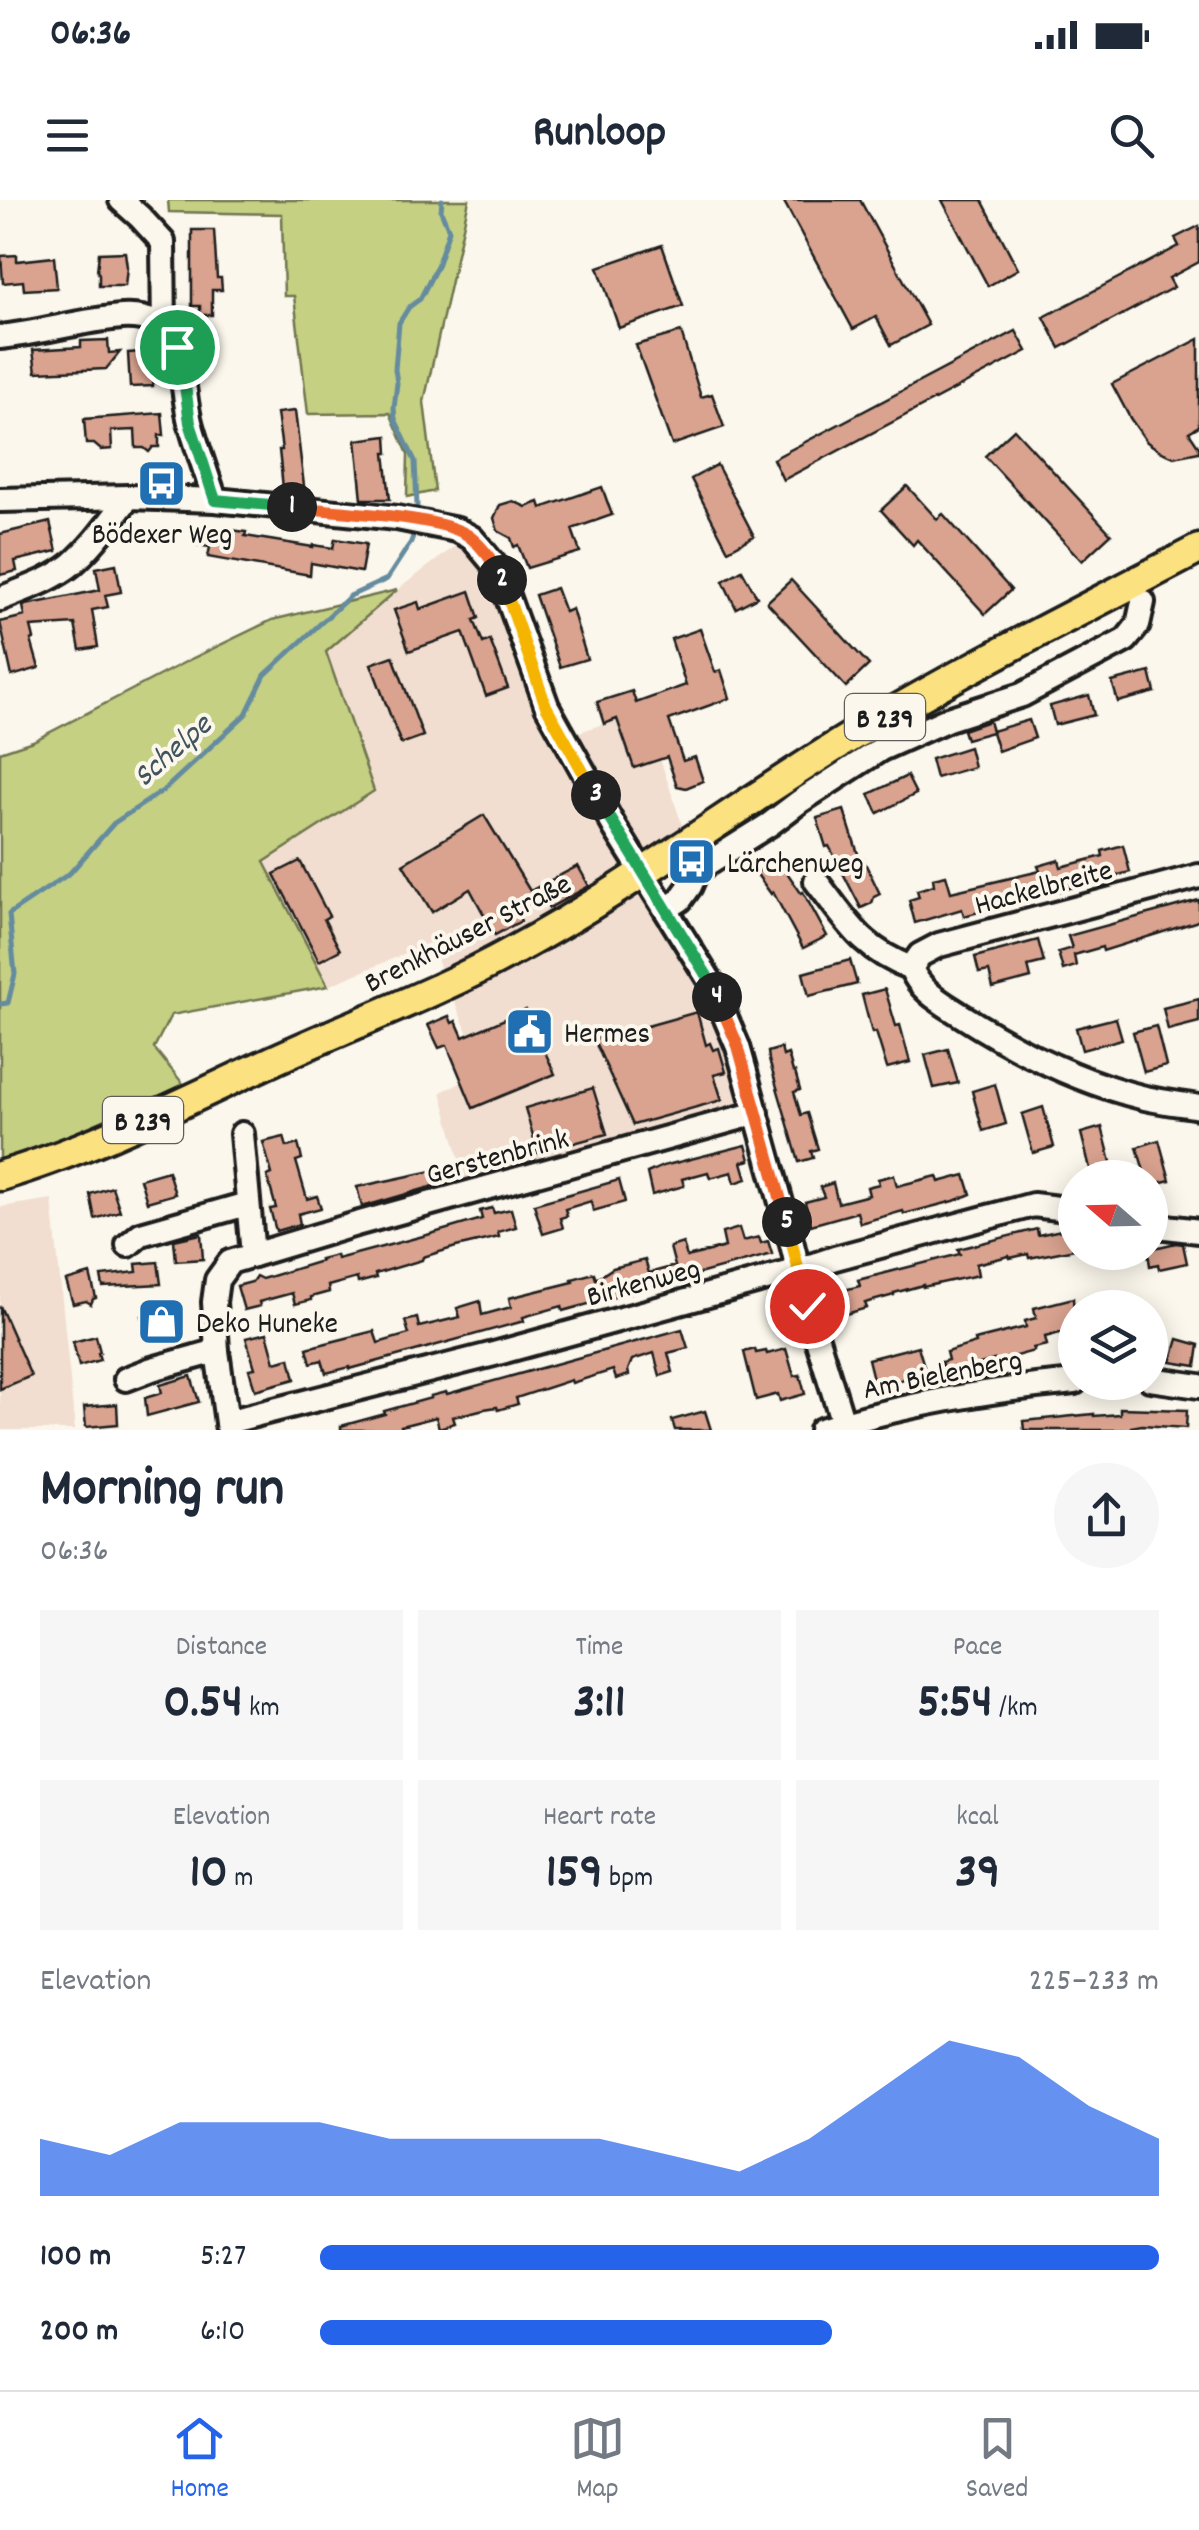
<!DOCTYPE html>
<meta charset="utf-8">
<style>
:root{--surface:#fff;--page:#f6f6f7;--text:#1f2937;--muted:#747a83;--line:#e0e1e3;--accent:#2563eb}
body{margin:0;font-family:Dekko,sans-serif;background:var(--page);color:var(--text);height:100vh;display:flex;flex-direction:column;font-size:38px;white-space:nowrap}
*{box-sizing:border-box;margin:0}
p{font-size:32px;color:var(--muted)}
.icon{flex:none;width:55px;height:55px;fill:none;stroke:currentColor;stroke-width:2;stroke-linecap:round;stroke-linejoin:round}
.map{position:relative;height:1230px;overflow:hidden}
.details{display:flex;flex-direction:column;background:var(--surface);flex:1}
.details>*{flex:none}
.needle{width:65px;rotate:290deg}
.tools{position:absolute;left:1058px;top:960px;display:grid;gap:20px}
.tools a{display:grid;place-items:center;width:110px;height:110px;border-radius:50%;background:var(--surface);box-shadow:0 5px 25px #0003;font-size:50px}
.pin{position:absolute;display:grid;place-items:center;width:85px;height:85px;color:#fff;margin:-42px;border:5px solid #fff;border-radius:50%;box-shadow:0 2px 10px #0007}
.km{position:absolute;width:50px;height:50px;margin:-25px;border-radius:50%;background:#222;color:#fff;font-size:28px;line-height:50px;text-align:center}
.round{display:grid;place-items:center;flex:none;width:105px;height:105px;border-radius:52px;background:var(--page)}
.headline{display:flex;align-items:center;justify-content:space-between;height:170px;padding:0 40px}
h1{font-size:55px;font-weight:700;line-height:75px}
.stats{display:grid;grid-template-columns:repeat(3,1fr);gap:15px;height:170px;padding:10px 40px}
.stats div{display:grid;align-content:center;border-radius:0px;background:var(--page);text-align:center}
.stats b{font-size:50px;font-weight:700}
.stats small{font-size:28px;font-weight:400}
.stats p{font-size:28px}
.chart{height:280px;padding:20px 40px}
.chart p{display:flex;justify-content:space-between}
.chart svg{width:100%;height:180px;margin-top:10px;fill:var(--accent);opacity:.7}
ul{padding:0 40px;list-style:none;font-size:32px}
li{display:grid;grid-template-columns:160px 120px 1fr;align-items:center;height:75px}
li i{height:25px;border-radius:12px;background:var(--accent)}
.status{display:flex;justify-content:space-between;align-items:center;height:70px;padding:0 50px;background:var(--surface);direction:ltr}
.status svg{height:28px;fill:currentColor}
header{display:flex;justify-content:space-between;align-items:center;height:130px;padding:0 40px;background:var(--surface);font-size:45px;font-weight:700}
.tab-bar{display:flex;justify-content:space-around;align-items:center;height:140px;border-top:2px solid var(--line);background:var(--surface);font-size:28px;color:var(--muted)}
.tab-bar a{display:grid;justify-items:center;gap:5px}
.tab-bar .on{color:var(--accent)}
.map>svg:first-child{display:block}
.built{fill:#f1ded0}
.green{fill:#c5d083;stroke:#707650;stroke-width:2.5}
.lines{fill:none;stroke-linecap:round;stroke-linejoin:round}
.stream{stroke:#658b9f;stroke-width:5}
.building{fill:#d9a390;stroke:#1c1c1c;stroke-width:2.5}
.minor-casing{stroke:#1c1c1c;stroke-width:30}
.major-casing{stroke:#1c1c1c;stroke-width:35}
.minor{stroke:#fbf7ec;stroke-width:22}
.major{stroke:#fbe180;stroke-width:28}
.split-1-casing{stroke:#fff;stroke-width:20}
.split-2-casing{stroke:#fff;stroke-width:20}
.split-3-casing{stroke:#fff;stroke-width:20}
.split-4-casing{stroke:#fff;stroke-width:20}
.split-5-casing{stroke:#fff;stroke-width:20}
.split-6-casing{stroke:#fff;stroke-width:20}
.split-1{stroke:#22a559;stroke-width:12}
.split-2{stroke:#f0652b;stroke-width:12}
.split-3{stroke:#f5b400;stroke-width:12}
.split-4{stroke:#22a559;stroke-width:12}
.split-5{stroke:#f0652b;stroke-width:12}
.split-6{stroke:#f5b400;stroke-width:12}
.labels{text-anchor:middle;stroke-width:8;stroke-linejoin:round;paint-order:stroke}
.shield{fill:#fbf7ec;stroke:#5f5e5a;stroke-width:2.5}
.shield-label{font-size:28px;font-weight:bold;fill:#1c1c1c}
.poi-label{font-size:30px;fill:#1c1c1c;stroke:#fbf7ec;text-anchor:start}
.street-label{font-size:30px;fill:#1c1c1c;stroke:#fbf7ec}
.water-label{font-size:32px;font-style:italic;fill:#40545d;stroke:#fbf7ec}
</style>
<div class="status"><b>06:36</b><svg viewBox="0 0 49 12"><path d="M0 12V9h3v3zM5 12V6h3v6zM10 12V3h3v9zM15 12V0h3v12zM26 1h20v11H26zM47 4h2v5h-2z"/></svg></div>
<header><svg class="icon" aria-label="menu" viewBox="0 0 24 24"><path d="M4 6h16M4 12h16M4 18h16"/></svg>Runloop<svg class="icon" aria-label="search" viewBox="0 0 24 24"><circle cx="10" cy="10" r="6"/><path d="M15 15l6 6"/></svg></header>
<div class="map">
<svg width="1199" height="1230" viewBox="0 0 1199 1230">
<rect width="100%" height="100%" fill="#fbf7ec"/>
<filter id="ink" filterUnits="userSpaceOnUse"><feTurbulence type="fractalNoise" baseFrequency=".01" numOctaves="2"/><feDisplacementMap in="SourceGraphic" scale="20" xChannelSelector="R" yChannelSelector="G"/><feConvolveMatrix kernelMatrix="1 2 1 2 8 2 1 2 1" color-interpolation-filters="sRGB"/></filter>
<g filter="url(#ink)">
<g class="built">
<polygon points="458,344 486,371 541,517 553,541 644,510 682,625 630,662 702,781 729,849 746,907 466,984 441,892 484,872 430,743 328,786 264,662 374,591 326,452 397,390"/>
<polygon points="52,999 75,1230 0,1230 0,1007"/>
</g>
<g class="green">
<polygon points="168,0 469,0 424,202 435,291 407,297 408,254 390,213 308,214 294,96 284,96 282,14 169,12"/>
<polygon points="397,390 326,452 374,591 264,662 328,786 171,815 154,848 184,885 22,956 0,960 0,552 33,541 193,458 272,420"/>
</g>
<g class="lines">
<g class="stream">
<polyline points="417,306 415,261 395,219 394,208 397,183 395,169 399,123 409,107 420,99 437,66 449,30 441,11 442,0"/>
<polyline points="0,804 8,803 15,774 9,714 70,673 114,623 164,590 246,514 265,475 350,396 387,379 411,342 413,336"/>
</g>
</g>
<g class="building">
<polygon points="783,0 860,0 928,125 891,145 876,117 853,129"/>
<polygon points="942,0 982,0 1018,69 988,86"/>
<polygon points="1199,26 1199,62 1169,78 1174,87 1060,148 1044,117 1179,46 1175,38"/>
<polygon points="192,30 214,30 217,78 221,78 222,90 212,90 212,115 200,115 200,106 192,106"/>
<polygon points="662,45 683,106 619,128 598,67"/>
<polygon points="125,52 127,67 125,86 99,86 99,74 97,71 99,53"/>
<polygon points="17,55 17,61 54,57 57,88 24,90 23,81 3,83 1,56"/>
<polygon points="1016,131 1027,151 783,280 773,259"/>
<polygon points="681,132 701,197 712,194 724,227 672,245 636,145"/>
<polygon points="1199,139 1199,226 1189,232 1199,247 1199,252 1174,257 1162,252 1147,242 1130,218 1112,184"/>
<polygon points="108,140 109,153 120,152 106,169 36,172 33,150 81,147 81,141"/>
<polygon points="155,151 156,158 160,163 155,168 153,186 130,187 128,153"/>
<polygon points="295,211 304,286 283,288 279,250 282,250 277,213"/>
<polygon points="162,213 164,235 159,235 159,247 153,247 149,252 144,248 136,248 135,230 111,231 112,249 101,250 94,244 86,244 84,219"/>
<polygon points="1014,229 1111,334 1082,361 985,256"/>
<polygon points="387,236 388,253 385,253 390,299 362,299 356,240"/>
<polygon points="717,265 754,336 728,350 691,279"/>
<polygon points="907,286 937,319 943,314 1011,390 985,414 917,340 913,345 881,310"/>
<polygon points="602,287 612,315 572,329 580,352 527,368 518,345 514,347 511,338 498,331 494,318 500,305 513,301 526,307 539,302 541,308"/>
<polygon points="50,322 57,351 15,361 17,371 0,375 0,334"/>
<polygon points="203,326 246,332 245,336 313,347 313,345 333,348 335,339 366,344 361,372 311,363 310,375 208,357 210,347 196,345 198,330 202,330"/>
<polygon points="116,364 121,392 105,395 108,407 92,410 98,447 80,450 75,424 31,427 34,439 31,440 39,468 12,476 0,422 25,416 23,406 26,405 100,390 96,368"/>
<polygon points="742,370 757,397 736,408 723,381"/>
<polygon points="791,380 869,465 846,487 767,402"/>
<polygon points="556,388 565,412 572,409 587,459 560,467 535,395"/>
<polygon points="470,391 479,418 474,420 483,443 490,440 508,488 486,496 463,432 409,451 394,410 418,402 420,409"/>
<polygon points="700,429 715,472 721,470 730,498 669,520 683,561 695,557 703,581 686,588 677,586 667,557 634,568 617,519 604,524 597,502 632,491 636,503 686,485 671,439"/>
<polygon points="393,456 423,536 401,544 371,464"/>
<polygon points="1150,472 1155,492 1118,502 1112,482"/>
<polygon points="1089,495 1094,515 1055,525 1050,506"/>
<polygon points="1029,520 1035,538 998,551 992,532 966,539 963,530 989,521 992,531"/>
<polygon points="969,547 974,567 936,578 931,559"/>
<polygon points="907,576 916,594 878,613 869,594"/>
<polygon points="844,610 860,660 863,659 880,694 874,697 872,703 861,708 829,646 826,647 817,618"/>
<polygon points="484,615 530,691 578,666 589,686 549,708 545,701 541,702 540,699 516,711 521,721 495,735 470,689 432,712 403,664"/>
<polygon points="1123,645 1130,672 964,716 962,709 915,723 909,700 919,697 917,690 934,685 933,678 946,675 951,692 1040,671 1038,666 1059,660 1061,667 1103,656 1102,651"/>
<polygon points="777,658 801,693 803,692 827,736 803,748 773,692 771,694 756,673"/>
<polygon points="300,661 329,716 324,719 340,750 319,761 274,674"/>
<polygon points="1199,700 1199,720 1195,722 1103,751 1102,747 1074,755 1076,766 1063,770 1058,752 1072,748 1068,736"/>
<polygon points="1038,740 1044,762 1028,766 1031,778 993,788 989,771 979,773 975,757"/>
<polygon points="850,760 857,784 809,796 803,773"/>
<polygon points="885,789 896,826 900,825 910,862 887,868 876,832 872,833 862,795"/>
<polygon points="1199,799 1199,822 1168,830 1163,808"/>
<polygon points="526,810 555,874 473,908 447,845 439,848 428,825 449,816 452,823 456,821 463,837"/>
<polygon points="697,812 706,845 710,843 713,850 719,848 726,872 714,875 722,900 633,925 594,840 616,831 617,833 640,828"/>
<polygon points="1116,818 1122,839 1082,850 1076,828"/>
<polygon points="1156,826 1166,866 1144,872 1133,832"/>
<polygon points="781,848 783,856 788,854 793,872 795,872 800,890 794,892 801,915 807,913 818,949 811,951 813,958 799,962 769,860 768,852"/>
<polygon points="948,849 958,883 934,888 925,855"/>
<polygon points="995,884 1006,924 983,931 972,891"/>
<polygon points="593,888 607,934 538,953 525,908"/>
<polygon points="1043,907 1054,947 1033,953 1022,914"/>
<polygon points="1102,927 1112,966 1091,972 1081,933"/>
<polygon points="284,937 287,947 298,944 302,959 296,961 307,999 317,996 321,1008 298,1014 300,1024 276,1031 270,1009 276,1008 267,976 272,974 263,942"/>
<polygon points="1159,940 1170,980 1150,985 1150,978 1146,978 1137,947"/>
<polygon points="746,945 750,960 742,962 747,979 735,983 732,972 710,978 708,972 682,979 684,986 652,995 647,973 663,966"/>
<polygon points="437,970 441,984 362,1007 357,987"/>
<polygon points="168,971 175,994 147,1002 140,979"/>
<polygon points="894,975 897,986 937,976 939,982 965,975 971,994 954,1001 904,1014 903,1011 860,1023 857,1012 811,1025 805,1002 824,997 820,987 833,983 838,1003 869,995 867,987 879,984 878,979"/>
<polygon points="619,980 625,1002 593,1011 591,1001 565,1009 567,1016 560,1018 563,1028 543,1034 534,1004"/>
<polygon points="112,987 120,1011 95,1019 90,994"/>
<polygon points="492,1008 494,1013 511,1009 516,1027 498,1032 499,1037 456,1047 423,1057 422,1060 375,1074 376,1078 358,1083 357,1078 328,1086 329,1092 311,1097 311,1100 295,1104 292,1093 259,1102 260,1106 244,1110 237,1086 252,1082 256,1076 262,1079 321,1061 320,1059 336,1055 337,1059 427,1035 482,1019 480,1011"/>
<polygon points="1075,1027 1075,1049 1029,1058 1028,1054 1010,1058 1009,1056 976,1064 978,1075 923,1087 923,1085 894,1093 894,1095 865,1103 867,1108 839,1116 833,1093 860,1086 858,1080 960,1054 958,1049 1037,1029 1038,1035"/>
<polygon points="739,1028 743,1041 759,1037 761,1043 768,1041 772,1054 563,1111 562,1106 523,1117 524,1121 350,1169 350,1167 326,1173 322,1160 311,1163 307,1148 374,1131 378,1143 409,1134 405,1121 417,1118 419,1127 460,1117 457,1108 480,1101 482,1115 511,1107 509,1098 573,1082 572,1079 594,1073 596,1079 613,1068 645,1060 649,1073 675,1066 670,1047 683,1043 687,1057 725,1047 722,1033"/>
<polygon points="201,1034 203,1059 176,1061 174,1040"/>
<polygon points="1176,1043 1183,1044 1187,1063 1159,1069 1158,1064 1150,1066 1148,1052 1150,1052 1150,1049"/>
<polygon points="158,1062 161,1084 103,1087 101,1076 137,1072 136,1064"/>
<polygon points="90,1074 96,1098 93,1099 91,1104 86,1101 73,1104 66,1081"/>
<polygon points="1073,1098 1075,1129 1045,1137 1047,1145 1033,1148 1034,1151 994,1162 994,1160 945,1174 941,1162 948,1160 946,1152 976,1143 975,1140 1026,1127 1025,1121 1036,1118 1034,1108"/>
<polygon points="0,1106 31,1176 0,1189"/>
<polygon points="171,1108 177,1131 148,1139 142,1116"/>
<polygon points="682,1129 688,1148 668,1153 673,1172 660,1176 654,1153 632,1160 628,1170 629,1175 616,1179 613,1170 572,1183 571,1180 516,1198 518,1204 498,1210 497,1207 484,1209 453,1217 455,1223 439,1228 436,1217 401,1226 402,1230 341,1230 341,1226 385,1214 384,1211 431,1198 430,1196 446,1192 447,1194"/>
<polygon points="267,1133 275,1162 290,1158 295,1179 255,1190 249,1169 255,1168 246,1138"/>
<polygon points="96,1136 100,1152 98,1153 100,1160 79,1166 73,1142"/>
<polygon points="1178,1139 1199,1145 1196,1166 1171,1162"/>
<polygon points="918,1146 926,1173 875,1187 868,1159"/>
<polygon points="755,1149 756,1153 766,1151 767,1154 786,1149 794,1176 800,1175 805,1194 780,1201 778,1194 756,1200 744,1152"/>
<polygon points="191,1176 199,1202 147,1216 145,1198 162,1193 160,1185"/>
<polygon points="117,1204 118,1224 86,1227 84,1207"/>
<polygon points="1120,1208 1187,1210 1186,1228 1142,1225 1131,1227 1131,1230 1024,1230 1023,1221 1094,1214 1094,1216 1120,1214"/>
<polygon points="705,1211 711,1230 675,1230 672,1220"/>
</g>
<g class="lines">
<defs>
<g id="minor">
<polyline points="121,0 140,17 163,42 164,131"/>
<path d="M0,137C41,133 81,120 122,117C191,113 178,183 191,226C198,251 207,275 215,300"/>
<polyline points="0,300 129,297 215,300 397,318 457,330 472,338 497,368 547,506 615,628 710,781 738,847 788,1028 807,1106 843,1223"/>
<path d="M0,399C24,389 51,381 72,364C94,345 111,320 129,297"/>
<path d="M816,681C848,722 861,749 911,768C920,791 941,802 961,815C1017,851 1079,882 1145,898C1163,902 1181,904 1199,907"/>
<polyline points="666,709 680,700 690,686 697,670 770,624 799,602 881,549 948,519 1022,495 1126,440 1138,425 1143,402"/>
<polyline points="911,768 920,755 939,745 1199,676"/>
<polyline points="242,934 253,1055"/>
<polyline points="1150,1025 1199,1031"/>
<polyline points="128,1045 141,1034 247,1004"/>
<polyline points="126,1179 152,1169 217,1151"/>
<polyline points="1150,1179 1199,1186"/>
<polyline points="227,1222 494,1154 799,1070 835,1058 1033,1005 1075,1010"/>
<polyline points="228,1230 217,1151 214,1102 217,1080 230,1062 356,1024 757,913"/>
<path d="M821,1230C905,1204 988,1190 1075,1182"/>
</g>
<path id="major" d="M0,976C94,948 183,902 272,861C352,824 436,794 513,751C631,687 738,605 852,536C965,468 1083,410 1199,349"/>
</defs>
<use href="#minor" class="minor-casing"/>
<use href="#major" class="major-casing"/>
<use href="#minor" class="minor"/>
<use href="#major" class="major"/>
</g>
</g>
<g class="lines" filter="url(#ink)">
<defs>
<polyline id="split-1" points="177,147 183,171 190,223 215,300 292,307"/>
<path id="split-2" d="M292,307C333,312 439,315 469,336C483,347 495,364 502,380"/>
<polyline id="split-3" points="502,380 546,506 596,595"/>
<polyline id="split-4" points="596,595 710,781 717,797"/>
<polyline id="split-5" points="717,797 738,846 787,1022"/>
<polyline id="split-6" points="787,1022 807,1106"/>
</defs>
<use href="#split-1" class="split-1-casing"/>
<use href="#split-2" class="split-2-casing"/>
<use href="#split-3" class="split-3-casing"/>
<use href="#split-4" class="split-4-casing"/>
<use href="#split-5" class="split-5-casing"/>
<use href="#split-6" class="split-6-casing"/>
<use href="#split-1" class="split-1"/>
<use href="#split-2" class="split-2"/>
<use href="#split-3" class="split-3"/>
<use href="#split-4" class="split-4"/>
<use href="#split-5" class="split-5"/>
<use href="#split-6" class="split-6"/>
</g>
<defs>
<symbol id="bus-square" viewBox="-11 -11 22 22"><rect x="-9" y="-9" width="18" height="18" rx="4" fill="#1f6fb2" stroke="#fbf7ec"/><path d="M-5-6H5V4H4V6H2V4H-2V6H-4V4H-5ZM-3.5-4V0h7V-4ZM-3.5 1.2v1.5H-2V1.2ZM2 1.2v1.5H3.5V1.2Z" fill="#fff"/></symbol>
<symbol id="civic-square" viewBox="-11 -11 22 22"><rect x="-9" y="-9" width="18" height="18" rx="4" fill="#1f6fb2" stroke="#fbf7ec"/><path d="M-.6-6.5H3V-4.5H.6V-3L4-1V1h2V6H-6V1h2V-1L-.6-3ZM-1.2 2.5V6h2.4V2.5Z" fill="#fff"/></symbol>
<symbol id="shop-square" viewBox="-11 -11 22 22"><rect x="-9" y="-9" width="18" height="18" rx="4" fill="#1f6fb2" stroke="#fbf7ec"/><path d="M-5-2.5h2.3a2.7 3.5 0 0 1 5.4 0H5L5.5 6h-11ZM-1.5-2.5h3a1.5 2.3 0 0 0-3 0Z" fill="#fff"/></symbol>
</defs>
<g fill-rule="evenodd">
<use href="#bus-square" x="134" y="256" width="55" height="55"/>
<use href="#bus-square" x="664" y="634" width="55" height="55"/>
<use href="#civic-square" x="502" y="804" width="55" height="55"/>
<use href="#shop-square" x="134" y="1094" width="55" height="55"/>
</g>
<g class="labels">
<g class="shield">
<rect x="845" y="494" width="80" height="46" rx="8"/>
<rect x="103" y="897" width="80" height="46" rx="8"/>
</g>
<g class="shield-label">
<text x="885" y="527">B 239</text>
<text x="143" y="930">B 239</text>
</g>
<g class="poi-label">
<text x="162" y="343" text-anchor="middle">Bödexer Weg</text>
<text x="727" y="672">Lärchenweg</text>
<text x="564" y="842">Hermes</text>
<text x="196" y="1132">Deko Huneke</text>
</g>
<g class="street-label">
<text transform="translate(1043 686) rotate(-15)" y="10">Hackelbreite</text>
<text transform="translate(467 732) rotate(-27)" y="10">Brenkhäuser Straße</text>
<text transform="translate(497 955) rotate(-15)" y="10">Gerstenbrink</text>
<text transform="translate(643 1081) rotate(-15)" y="10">Birkenweg</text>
<text transform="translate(942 1173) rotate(-11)" y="10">Am Bielenberg</text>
</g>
<g class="water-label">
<text transform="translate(171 549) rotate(-41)" y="11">Schelpe</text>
</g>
</g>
</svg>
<div class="tools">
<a><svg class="needle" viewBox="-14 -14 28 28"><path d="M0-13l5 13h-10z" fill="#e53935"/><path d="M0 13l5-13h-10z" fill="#747a83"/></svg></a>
<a><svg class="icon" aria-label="layers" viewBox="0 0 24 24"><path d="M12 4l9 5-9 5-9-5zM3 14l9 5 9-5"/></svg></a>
</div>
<div class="pin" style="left:177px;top:147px;background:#1e9e55"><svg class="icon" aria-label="arrive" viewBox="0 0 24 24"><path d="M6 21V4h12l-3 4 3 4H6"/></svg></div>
<div class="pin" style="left:807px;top:1106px;background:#d93025"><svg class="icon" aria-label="check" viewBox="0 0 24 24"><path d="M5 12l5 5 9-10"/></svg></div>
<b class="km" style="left:292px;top:307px">1</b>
<b class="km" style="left:502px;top:380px">2</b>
<b class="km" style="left:596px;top:595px">3</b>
<b class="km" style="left:717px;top:797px">4</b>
<b class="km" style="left:787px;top:1022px">5</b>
</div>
<section class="details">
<div class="headline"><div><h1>Morning run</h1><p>06:36</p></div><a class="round"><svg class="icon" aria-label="share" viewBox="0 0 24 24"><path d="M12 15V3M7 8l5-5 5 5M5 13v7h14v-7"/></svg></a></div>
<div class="stats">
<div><p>Distance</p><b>0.54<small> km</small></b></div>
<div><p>Time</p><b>3:11</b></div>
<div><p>Pace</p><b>5:54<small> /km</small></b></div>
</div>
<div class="stats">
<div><p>Elevation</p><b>10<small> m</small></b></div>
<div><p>Heart rate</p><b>159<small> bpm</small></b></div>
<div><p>kcal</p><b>39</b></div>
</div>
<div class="chart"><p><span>Elevation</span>225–233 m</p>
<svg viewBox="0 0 160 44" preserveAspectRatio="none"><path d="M0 44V30L10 34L20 26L30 26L40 26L50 30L60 30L70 30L80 30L90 34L100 38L110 30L120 18L130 6L140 10L150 22L160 30V44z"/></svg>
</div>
<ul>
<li><b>100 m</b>5:27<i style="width:100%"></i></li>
<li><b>200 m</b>6:10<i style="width:61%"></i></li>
</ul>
</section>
<nav class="tab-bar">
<a class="on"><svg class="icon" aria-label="home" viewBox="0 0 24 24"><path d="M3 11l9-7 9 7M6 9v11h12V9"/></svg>Home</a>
<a><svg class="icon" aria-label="map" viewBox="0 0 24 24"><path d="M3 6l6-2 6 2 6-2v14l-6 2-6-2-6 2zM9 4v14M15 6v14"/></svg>Map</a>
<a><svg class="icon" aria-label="saved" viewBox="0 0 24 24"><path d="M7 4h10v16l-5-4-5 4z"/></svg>Saved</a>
</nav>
